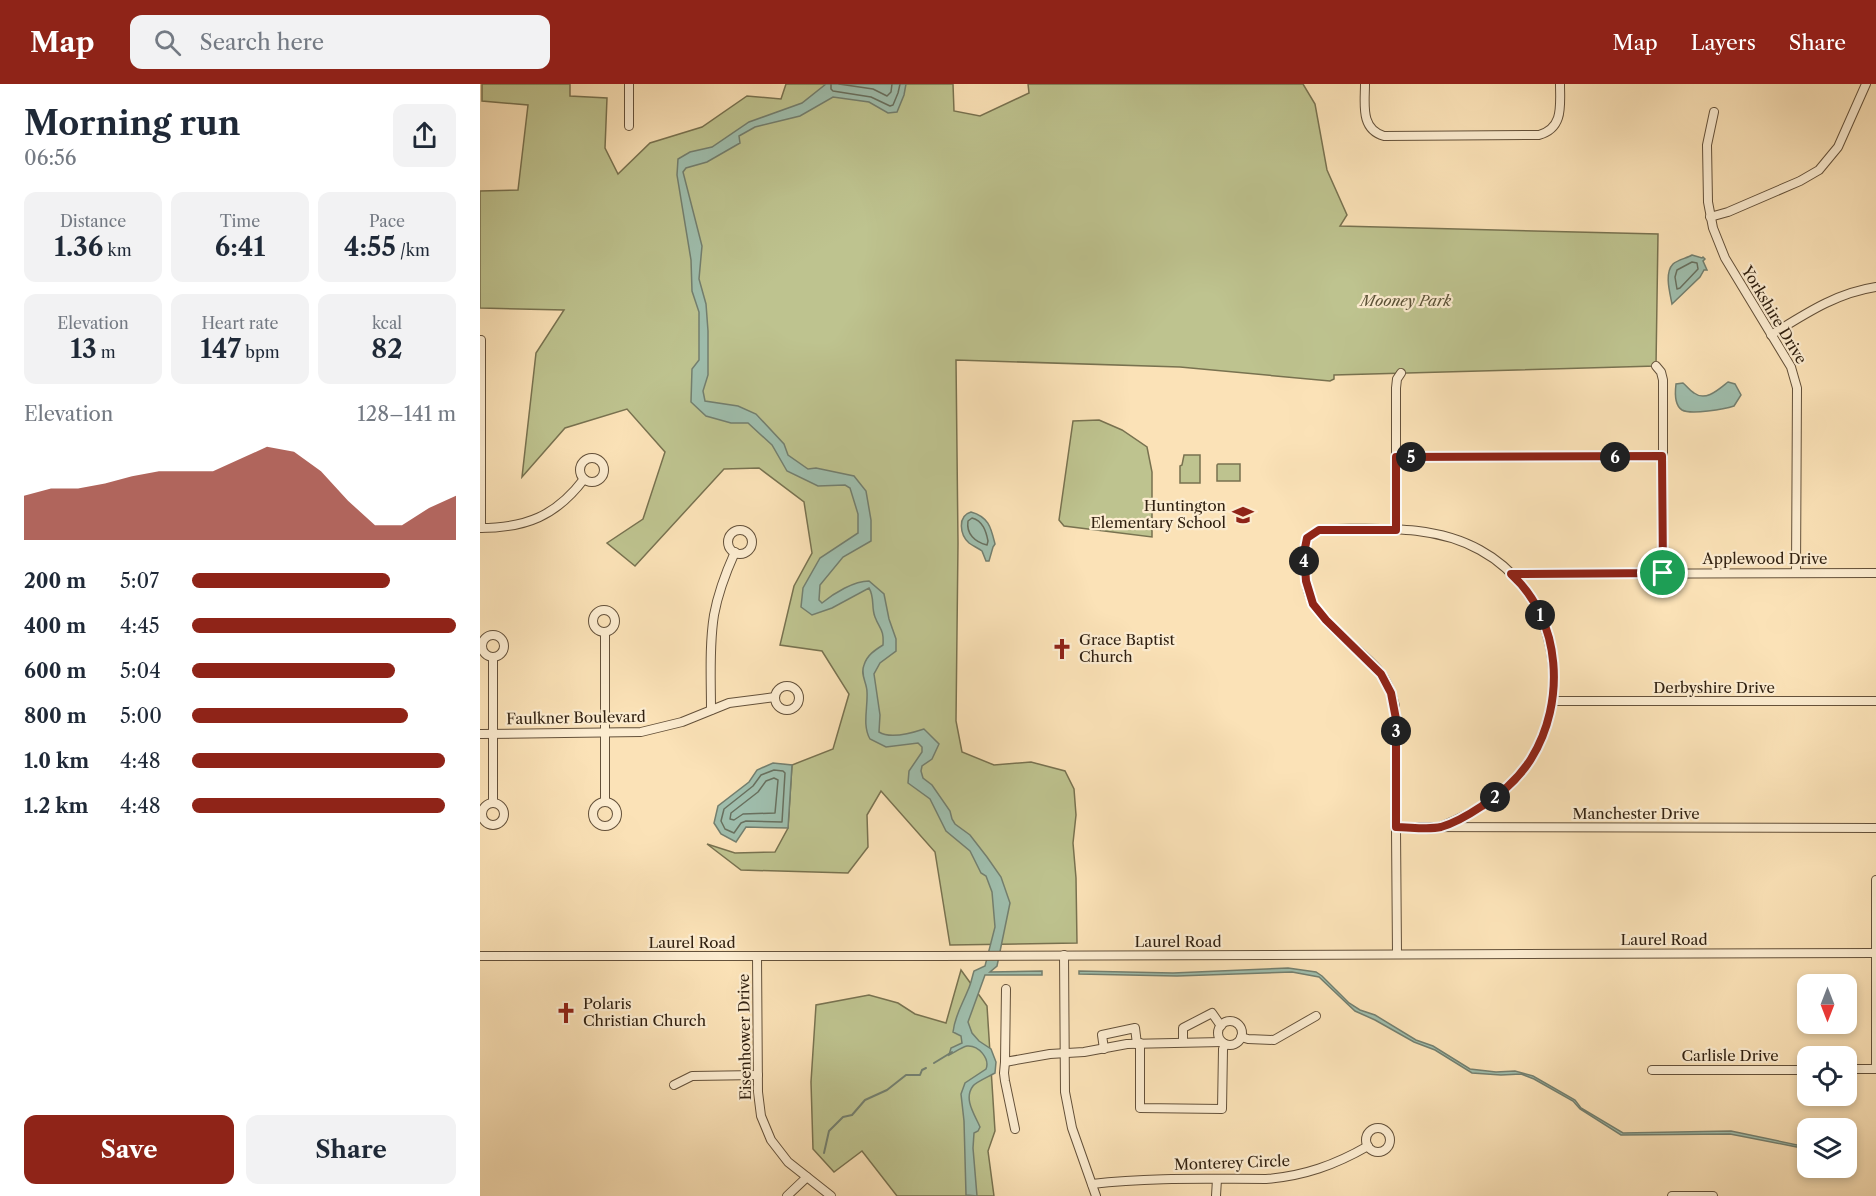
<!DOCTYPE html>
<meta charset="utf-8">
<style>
:root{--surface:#fff;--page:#f2f2f3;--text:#1f2937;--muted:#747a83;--accent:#8f2418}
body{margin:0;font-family:"Libre Caslon Text",serif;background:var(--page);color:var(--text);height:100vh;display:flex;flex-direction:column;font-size:22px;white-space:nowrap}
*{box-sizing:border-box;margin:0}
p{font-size:20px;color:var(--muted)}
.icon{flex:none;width:33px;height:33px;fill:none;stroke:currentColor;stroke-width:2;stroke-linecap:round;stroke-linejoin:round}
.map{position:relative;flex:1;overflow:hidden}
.sheet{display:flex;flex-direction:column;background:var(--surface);width:480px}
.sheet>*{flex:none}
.needle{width:39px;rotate:180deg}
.buttons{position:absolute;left:1317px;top:890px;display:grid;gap:12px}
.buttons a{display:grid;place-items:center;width:60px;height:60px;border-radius:12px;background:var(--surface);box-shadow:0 3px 9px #0003;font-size:30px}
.pin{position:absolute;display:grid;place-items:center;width:51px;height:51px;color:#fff;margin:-26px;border:3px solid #fff;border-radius:50%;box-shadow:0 2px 6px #0007}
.km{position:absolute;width:30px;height:30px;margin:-15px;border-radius:50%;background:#222;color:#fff;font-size:16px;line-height:30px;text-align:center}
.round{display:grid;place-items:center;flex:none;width:63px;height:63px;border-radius:12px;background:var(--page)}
.overview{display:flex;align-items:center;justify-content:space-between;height:102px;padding:0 24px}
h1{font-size:33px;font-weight:700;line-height:45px}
.figures{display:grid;grid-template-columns:repeat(3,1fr);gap:9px;height:102px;padding:6px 24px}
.figures div{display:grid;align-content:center;border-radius:12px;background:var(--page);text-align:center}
.figures b{font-size:26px;font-weight:700}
.figures small{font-size:16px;font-weight:400}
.figures p{font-size:16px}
.chart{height:168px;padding:12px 24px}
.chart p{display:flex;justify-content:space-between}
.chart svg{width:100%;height:108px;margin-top:6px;fill:var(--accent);opacity:.7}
.primary-button{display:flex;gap:12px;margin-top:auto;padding:12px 24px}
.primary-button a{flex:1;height:69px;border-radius:12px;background:var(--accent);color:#fff;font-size:24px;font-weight:700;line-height:69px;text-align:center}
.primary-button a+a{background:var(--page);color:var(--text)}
ul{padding:0 24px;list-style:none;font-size:20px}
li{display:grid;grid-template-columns:96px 72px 1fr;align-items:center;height:45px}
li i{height:15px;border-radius:8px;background:var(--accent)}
header{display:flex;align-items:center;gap:36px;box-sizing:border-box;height:84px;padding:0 30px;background:var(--accent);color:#fff}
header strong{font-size:28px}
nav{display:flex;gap:33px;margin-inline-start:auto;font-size:21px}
.search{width:420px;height:54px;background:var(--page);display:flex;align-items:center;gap:15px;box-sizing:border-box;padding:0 21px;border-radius:12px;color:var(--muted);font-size:22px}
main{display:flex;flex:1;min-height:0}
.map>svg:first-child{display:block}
.green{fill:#bec38f;stroke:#787250;stroke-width:1.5}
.water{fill:#9fbead;stroke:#737f6f;stroke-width:1.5}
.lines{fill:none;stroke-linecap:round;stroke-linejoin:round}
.shore{stroke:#68705f;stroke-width:1.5}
.stream{stroke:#737f6f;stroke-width:2}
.minor-casing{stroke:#64513a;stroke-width:10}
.minor{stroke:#fcecd0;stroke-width:8}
.route-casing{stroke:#fff;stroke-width:12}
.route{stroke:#8f2418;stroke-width:8}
.labels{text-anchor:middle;stroke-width:4.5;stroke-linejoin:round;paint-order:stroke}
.park-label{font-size:15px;font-style:italic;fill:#5b5237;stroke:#fcecd0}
.street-label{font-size:15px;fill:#312111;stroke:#fcecd0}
.poi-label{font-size:15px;fill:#312111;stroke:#fcecd0;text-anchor:start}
</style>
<header>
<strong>Map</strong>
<div class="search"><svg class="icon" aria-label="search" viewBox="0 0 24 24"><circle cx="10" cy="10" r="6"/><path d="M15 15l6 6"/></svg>Search here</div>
<nav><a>Map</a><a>Layers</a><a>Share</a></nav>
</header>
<main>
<section class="sheet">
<div class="overview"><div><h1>Morning run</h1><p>06:56</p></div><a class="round"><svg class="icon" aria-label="share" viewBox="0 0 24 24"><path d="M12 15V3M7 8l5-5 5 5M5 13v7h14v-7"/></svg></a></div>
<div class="figures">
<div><p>Distance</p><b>1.36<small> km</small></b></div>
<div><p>Time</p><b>6:41</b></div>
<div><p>Pace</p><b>4:55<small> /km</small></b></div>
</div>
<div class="figures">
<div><p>Elevation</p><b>13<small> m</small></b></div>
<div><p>Heart rate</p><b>147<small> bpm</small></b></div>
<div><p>kcal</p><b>82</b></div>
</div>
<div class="chart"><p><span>Elevation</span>128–141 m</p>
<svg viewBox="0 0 160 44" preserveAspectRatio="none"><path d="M0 44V26L10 23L20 23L30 21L40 18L50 16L60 16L70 16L80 11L90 6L100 8L110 16L120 28L130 38L140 38L150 31L160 26V44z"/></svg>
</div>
<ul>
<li><b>200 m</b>5:07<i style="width:75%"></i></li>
<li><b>400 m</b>4:45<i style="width:100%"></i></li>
<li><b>600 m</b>5:04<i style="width:77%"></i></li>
<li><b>800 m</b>5:00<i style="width:82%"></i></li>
<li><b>1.0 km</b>4:48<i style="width:96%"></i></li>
<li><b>1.2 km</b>4:48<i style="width:96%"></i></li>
</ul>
<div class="primary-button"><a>Save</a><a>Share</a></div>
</section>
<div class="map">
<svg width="1396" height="1112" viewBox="0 0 1396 1112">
<rect width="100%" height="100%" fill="#fbe2b7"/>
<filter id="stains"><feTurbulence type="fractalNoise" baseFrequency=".00333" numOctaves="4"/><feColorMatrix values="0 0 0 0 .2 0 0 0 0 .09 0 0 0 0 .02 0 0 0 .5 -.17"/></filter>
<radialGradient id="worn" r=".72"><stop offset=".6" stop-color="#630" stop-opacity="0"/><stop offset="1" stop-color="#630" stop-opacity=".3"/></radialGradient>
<g class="green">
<polygon points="2,0 90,0 90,12 127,14 125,64 138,90 170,59 222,43 267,12 301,15 306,0 473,0 474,27 500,32 549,9 548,0 823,0 835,20 847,86 867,131 860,142 1178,150 1176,282 854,291 854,295 850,297 700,283 476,276 478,459 476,637 482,668 514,681 551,678 585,687 594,705 596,731 593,759 596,794 597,859 470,861 455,768 401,707 387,731 388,763 368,789 261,786 227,760 255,769 295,768 308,744 312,681 353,665 369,610 342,567 300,561 314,502 332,469 324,418 279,384 244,385 155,482 127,459 163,435 185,368 147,325 85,344 42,393 56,269 84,226 0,224 0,107 38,106 48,21 2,17"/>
<polygon points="619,336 642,346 667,363 672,388 672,453 584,442 579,436 593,337"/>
<polygon points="704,371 720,371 720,399 700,399 700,382 702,381"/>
<polygon points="738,380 760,380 760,397 737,397 737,381"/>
<polygon points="481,886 507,922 515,1047 508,1067 514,1112 417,1112 382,1067 354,1088 333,1065 331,998 336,921 389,911 418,919 435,930 466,939"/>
</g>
<g class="water">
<path d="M346,0H426L424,11L417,28L408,29L389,18L353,13L320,32L275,43L259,52L260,59L227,78L206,84L203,88L222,162L219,195L226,220L228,247V291L223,307L225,317L258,322L276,330L304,360L308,371L328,385L336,384L374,392L386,407L391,436V457L363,473L340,501L339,516L342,519C354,509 374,497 389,497L404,510L409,535L416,555V567L400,579L394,590L400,631L399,648C410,655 432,649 444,645L459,660L452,675L442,682L441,687L443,694L452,701L470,727L472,735L475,740L490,751L507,773L521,793L530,819L517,882L510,888L562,887V891H505L488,938L492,949L499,957L511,965L516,978L515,989C510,992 496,998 493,1002C483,1015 495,1031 500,1043L498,1047L494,1049L493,1064L497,1112L486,1111L484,1037L481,1010L485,999L506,985C510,975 499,961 487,962C482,963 475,968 469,971L471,964L482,959L481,952L473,948C475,931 482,921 488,906C491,900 492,893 494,887L505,882L515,843L512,808L506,792L501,789L490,767L466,747L450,715L428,699L429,687L442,668V663L438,659L406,663L390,655C382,641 388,624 387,608C387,599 380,591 384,581C387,571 395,566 403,561C404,545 400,546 395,533C391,523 395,514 389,504L352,524L332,531L321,523L323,504L340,474L378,449V430L370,404L365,401L338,402L307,387L292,361L268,339H251L226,332L211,318L212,285L219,276V228L212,207L211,176L197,91L198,75L210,68L232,63L269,38L322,19Z"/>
<path d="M1212,171L1222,174L1223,173L1225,175L1223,177L1227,186H1224L1220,193L1192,220C1190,209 1184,189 1193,180C1197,176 1207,174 1212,171Z"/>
<path d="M1248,298L1255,300L1261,311L1254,322C1245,325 1211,331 1202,326C1194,321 1195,308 1196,300L1203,299C1207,302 1209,306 1214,309C1226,318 1239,305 1248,298Z"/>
<path d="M491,428C509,433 511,444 515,460L513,463L509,477H506L502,467C498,464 493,462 489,459C480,451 477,432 491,428Z"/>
<polygon points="293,679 312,681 308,744 266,743 256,758 241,750 234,739 238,722 269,698 277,686"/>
<polygon points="808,884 836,888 842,892 869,919 880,926 895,931 936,956 953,962 990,985 1016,988 1035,987 1053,992 1095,1016 1101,1024 1143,1049 1251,1047 1327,1063 1327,1065 1250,1050 1141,1051 1100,1025 1093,1017 1054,995 1041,990 1021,991 992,989 955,966 934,958 895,936 875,927 839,893 812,888 697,892 599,890 599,887 693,889"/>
</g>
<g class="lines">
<g class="shore">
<polyline points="351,0 351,5 353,7 391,13 410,22 413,21 418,9 420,0"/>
<polyline points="359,0 393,5 407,12 411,8 412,0"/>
<polygon points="1212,178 1217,179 1218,185 1200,204 1197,205 1195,193 1197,186"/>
<path d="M492,434C503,437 506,447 508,457L507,461C495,458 486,450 488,437Z"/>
<polygon points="294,686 303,687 305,689 302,738 266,737 261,739 254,749 245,745 241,737 244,725 273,702 281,691"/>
<polygon points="294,694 298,696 295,729 263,730 254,736 250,735 251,729 278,708 286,697"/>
</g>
<g class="stream">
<polyline points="454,979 472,968"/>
<polyline points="344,1069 349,1047 363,1033 372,1031 385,1016 407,1006 426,991 440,991 442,986 446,984"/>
</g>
<defs>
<g id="minor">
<polyline points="149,0 149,42"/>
<path d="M885,0C885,20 880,45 904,52L1059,51C1084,44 1080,21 1080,0"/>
<polyline points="1234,28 1227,61 1228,118 1233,144 1245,174 1311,283 1317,304 1316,488"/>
<polyline points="1230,133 1248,128 1320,97 1339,86 1358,63 1386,0"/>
<path d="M1291,251C1325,230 1356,209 1396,203"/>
<polyline points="1,256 1,444"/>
<polyline points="1176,282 1181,288 1183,296 1183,489"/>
<polyline points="916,373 1182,372"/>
<circle cx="112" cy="386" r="12"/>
<path d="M0,444C46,444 76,432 104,395"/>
<polyline points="916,445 916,304 917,295 921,289"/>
<circle cx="260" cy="458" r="12"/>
<polyline points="1031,490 1396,489"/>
<circle cx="124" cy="537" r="11"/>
<circle cx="13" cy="562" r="11"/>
<polyline points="13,573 13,718"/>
<circle cx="307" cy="614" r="12"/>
<polyline points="1072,617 1396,617"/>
<path d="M231,626C231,595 229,562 234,531C238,509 246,488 255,468"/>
<polyline points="0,650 161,648 202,638 249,619 295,613"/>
<polyline points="125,718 125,549"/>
<circle cx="125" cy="730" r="12"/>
<circle cx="13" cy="730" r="11"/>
<polyline points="916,743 1396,744"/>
<path d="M917,870L915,622C912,610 908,598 900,588C880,564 846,545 832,517C825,503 824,487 824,472C823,455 831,447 848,445C899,445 953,440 1000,466C1077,508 1096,614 1045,684C1024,712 992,730 960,743"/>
<polyline points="584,871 585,1008 592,1044 616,1112"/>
<polyline points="0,872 456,872 1396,869"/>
<polyline points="277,872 278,1008 281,1032 291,1056 308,1078 351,1112"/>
<polyline points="526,905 525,978 570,970 604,968 647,960 742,958"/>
<circle cx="750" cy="949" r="12"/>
<polyline points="761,953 768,955 794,956 836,932"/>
<polyline points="703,958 703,944 732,929 741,942"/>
<polyline points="660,959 660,1024 742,1025 743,965 745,960"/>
<polyline points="624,965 622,951 655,944 657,960"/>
<polyline points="525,978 524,989 525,997 535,1045"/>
<polyline points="1366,985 1396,985"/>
<polyline points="1396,985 1396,796"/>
<polyline points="1172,986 1328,986"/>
<polyline points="194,1001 212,992 278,991"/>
<circle cx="898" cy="1056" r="12"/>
<path d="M612,1100C670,1093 728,1095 786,1095C824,1092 855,1081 888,1062"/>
<polyline points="307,1112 327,1093"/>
<polyline points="736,1112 737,1095"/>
<polyline points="1192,1112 1233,1112"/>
</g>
</defs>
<use href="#minor" class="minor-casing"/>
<use href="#minor" class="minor"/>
</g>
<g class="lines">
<defs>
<path id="route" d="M1182,372L1183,489L1031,490C1082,536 1086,619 1051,675C1039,694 1021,710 1002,722C990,730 975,739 961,743C948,746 930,743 916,743V635L911,609L901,590L846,536L833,520L826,497L824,469L827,454L839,446H916V373Z"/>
</defs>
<use href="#route" class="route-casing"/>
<use href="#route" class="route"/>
</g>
<defs>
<symbol id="school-bare" viewBox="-9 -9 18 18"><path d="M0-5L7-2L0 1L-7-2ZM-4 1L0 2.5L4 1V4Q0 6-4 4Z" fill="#8f2418" stroke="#fcecd0" stroke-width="2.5" paint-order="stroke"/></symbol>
<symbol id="church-bare" viewBox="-9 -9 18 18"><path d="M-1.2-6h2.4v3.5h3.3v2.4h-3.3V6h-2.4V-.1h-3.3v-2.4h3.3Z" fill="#8f2418" stroke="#fcecd0" stroke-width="2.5" paint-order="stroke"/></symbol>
</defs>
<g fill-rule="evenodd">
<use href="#school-bare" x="748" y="416" width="30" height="30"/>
<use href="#church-bare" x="567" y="550" width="30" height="30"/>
<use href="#church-bare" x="71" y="914" width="30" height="30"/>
</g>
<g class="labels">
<g class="park-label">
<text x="926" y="222">Mooney Park</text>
</g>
<g class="street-label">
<text transform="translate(1294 231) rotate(59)" y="5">Yorkshire Drive</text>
<text x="1285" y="480">Applewood Drive</text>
<text x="1234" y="609">Derbyshire Drive</text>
<text transform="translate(96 634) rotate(-1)" y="5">Faulkner Boulevard</text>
<text x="1156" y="735">Manchester Drive</text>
<text x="1184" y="861">Laurel Road</text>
<text x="698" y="863">Laurel Road</text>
<text x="212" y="864">Laurel Road</text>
<text transform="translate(265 953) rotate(-91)" y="5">Eisenhower Drive</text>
<text x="1250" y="977">Carlisle Drive</text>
<text transform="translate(752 1079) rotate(-2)" y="5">Monterey Circle</text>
</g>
<g class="poi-label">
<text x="746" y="427" text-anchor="end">Huntington<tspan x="746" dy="17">Elementary School</tspan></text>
<text x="599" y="561">Grace Baptist<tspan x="599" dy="17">Church</tspan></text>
<text x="103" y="925">Polaris<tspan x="103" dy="17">Christian Church</tspan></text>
</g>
</g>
<rect width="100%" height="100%" filter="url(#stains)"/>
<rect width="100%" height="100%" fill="url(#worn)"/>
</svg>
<div class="buttons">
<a><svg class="needle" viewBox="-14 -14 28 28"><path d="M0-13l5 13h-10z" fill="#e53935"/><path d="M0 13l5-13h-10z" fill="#747a83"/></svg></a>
<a><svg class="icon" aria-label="locate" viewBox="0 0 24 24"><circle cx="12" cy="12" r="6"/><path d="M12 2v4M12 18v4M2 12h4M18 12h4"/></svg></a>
<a><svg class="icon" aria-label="layers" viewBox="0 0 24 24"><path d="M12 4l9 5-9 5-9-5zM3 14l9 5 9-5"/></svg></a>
</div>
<div class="pin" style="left:1183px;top:489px;background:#1e9e55"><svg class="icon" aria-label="arrive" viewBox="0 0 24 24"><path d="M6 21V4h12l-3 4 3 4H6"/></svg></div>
<b class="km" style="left:1060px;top:531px">1</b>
<b class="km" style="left:1015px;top:713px">2</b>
<b class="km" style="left:916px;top:647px">3</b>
<b class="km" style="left:824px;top:477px">4</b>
<b class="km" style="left:931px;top:373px">5</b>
<b class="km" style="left:1135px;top:373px">6</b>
</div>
</main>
